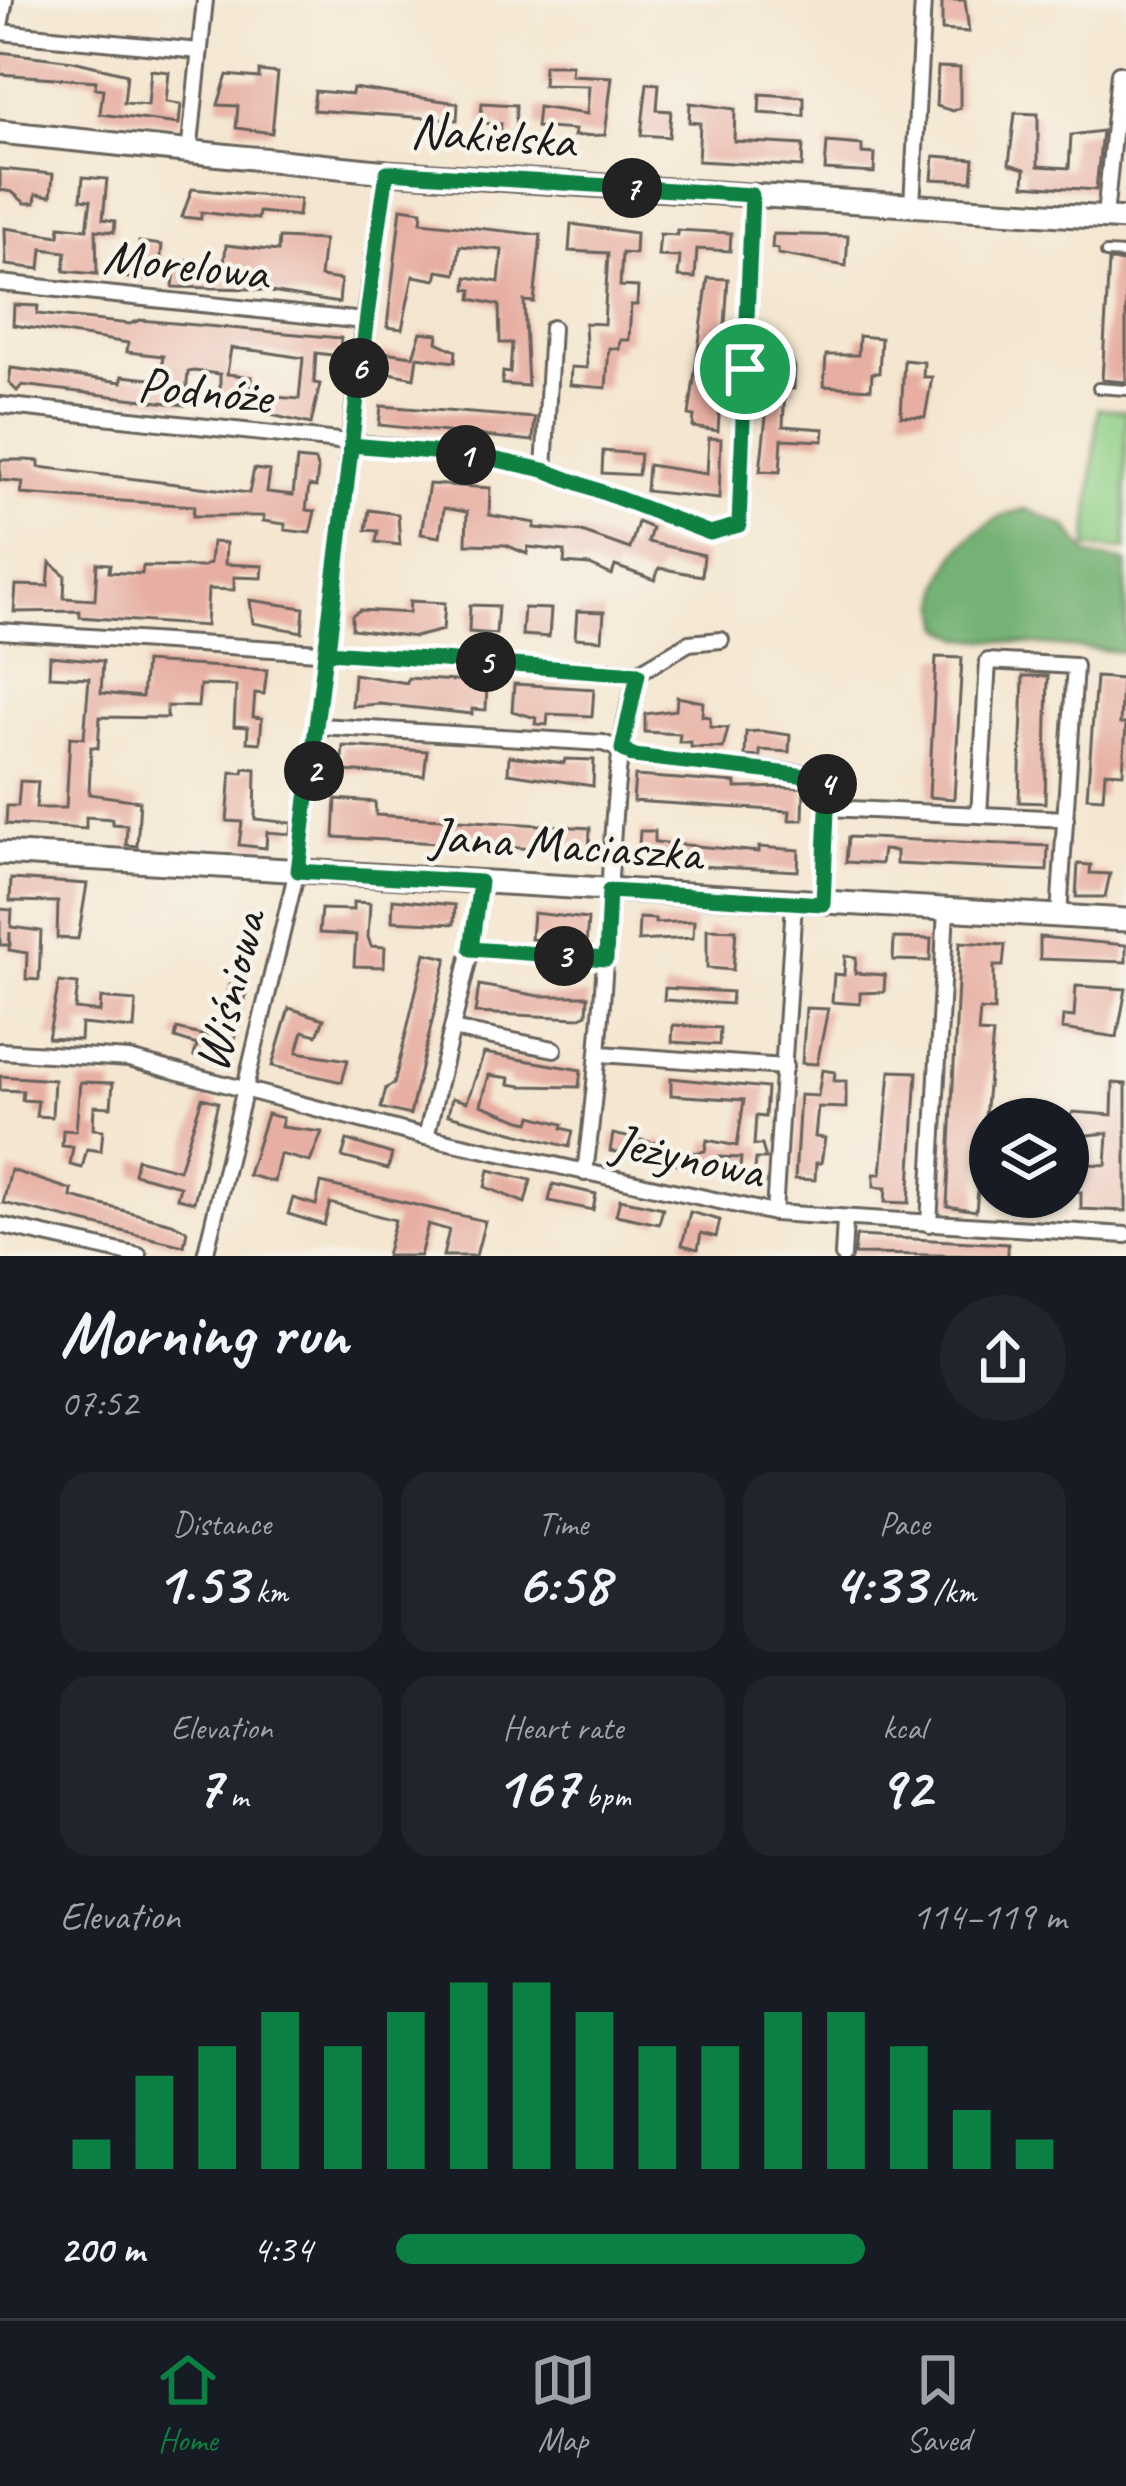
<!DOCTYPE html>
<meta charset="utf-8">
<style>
:root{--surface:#171b24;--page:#20242c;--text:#f1f3f6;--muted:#9ea1a6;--line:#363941;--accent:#0b8043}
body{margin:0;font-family:Caveat,sans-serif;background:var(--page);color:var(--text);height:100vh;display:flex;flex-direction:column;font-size:45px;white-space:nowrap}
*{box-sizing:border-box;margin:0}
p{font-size:39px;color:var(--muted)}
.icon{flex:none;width:66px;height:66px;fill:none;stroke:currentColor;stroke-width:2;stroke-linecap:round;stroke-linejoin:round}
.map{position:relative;height:1256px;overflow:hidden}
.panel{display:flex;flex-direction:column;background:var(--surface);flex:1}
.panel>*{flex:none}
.controls{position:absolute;left:969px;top:1098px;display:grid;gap:24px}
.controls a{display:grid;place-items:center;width:120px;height:120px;border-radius:50%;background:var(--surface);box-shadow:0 3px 9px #0004;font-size:60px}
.pin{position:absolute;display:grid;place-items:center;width:102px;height:102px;color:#fff;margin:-51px;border:6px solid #fff;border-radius:50%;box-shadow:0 3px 12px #0007}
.km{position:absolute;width:60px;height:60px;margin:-30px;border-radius:50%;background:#222;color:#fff;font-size:33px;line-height:60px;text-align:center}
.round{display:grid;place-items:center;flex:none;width:126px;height:126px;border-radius:63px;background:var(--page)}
.head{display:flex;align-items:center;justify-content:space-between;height:204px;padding:0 60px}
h1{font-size:66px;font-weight:700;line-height:90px}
.figures{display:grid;grid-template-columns:repeat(3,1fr);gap:18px;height:204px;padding:12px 60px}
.figures div{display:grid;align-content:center;border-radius:30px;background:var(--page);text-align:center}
.figures b{font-size:60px;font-weight:700}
.figures small{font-size:33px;font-weight:400}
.figures p{font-size:33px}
.chart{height:336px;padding:24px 60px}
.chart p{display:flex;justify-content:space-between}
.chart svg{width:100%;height:216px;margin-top:12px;stroke:var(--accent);stroke-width:6}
ul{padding:0 60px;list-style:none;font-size:39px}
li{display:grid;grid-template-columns:192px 144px 1fr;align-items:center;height:90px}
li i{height:30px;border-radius:15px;background:var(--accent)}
.dock{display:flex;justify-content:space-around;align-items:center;height:168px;border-top:3px solid var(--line);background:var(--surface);font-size:33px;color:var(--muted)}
.dock a{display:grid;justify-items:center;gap:6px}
.dock .selected{color:var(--accent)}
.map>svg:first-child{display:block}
.green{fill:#90d087;stroke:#567652;stroke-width:3}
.forest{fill:#74b274;stroke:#486748;stroke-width:3}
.building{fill:#e7aea3}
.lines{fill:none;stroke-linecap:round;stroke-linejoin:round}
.lane-casing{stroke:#68635b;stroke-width:14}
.street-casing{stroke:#68635b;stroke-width:20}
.secondary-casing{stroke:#68635b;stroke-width:27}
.lane{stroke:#fff;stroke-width:8}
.street{stroke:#fff;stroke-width:14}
.secondary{stroke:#fff;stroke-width:21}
.route-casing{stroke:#fff;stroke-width:24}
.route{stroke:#0b8043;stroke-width:15}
.labels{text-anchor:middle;stroke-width:9;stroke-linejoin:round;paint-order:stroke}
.street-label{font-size:51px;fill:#1c1c1c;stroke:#f7f3e8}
</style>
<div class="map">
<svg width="1126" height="1256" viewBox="0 0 1126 1256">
<rect width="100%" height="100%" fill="#f7f3e8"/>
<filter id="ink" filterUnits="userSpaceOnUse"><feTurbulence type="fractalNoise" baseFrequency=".00833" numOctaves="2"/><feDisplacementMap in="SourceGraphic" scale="24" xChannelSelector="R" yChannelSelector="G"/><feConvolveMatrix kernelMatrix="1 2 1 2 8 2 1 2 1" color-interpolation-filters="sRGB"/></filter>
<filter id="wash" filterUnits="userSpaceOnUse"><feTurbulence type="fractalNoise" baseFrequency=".004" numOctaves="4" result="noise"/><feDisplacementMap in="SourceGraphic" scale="48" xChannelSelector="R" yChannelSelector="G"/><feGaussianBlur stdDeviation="2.7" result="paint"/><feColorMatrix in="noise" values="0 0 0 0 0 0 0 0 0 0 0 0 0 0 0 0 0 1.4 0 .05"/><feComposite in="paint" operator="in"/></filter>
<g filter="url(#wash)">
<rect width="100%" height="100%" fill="#f4e6d0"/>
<polygon class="green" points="1098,408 1126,411 1126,550 1087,547"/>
<path class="forest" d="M1026,509L1067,527L1088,555L1126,562V652L962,638L943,627C928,571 971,520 1026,509Z"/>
<g id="blocks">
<g class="building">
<polygon points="942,0 965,0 969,32 942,30"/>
<polygon points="0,52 73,61 127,74 124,103 148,105 151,70 169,72 166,102 181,104 179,124 100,114 103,89 95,88 96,81 0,74"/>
<polygon points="544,65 572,65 571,75 612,77 605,135 574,136 575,130 536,127 538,107 587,114 589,86 543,85"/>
<polygon points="938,67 960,68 960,108 953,111 936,106"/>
<polygon points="259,71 278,73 272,133 236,128 238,106 218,105 227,75 259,78"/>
<polygon points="647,83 659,84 657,110 671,111 669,137 641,135"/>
<polygon points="353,88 458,103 457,120 313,110 315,91 352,94"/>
<polygon points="760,94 804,97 804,116 759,113"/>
<polygon points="482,103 516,105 515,137 500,136 501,124 480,123"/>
<polygon points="690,103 735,109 734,141 803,145 802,167 698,161 700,123 689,122"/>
<polygon points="1015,113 1038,114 1038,166 1069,168 1071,135 1102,131 1096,190 1024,185 1025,169 1009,164"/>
<polygon points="827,142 862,145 862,153 875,154 874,173 825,170"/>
<polygon points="934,156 974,159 972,181 932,179"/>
<polygon points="0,169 53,174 51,196 36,194 35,203 25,203 12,192 0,190"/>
<polygon points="83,177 107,179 103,219 115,221 114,232 96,230 97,274 64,271 66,252 42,249 40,269 6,265 5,228 59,236 60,226 87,229 91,200 81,199"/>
<polygon points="192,189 300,199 298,216 259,212 258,219 201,212 201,219 182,217"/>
<polygon points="401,208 422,211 421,222 541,235 534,302 524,301 528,386 502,384 503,372 510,373 512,343 500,343 499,305 471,299 472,290 466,289 467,277 499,282 502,250 460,246 456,274 438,271 436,280 413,276 402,329 387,327"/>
<polygon points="571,224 636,233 635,254 622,253 620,286 638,287 637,305 631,305 629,340 620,340 619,349 609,348 606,388 570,385 571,367 587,368 585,323 604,324 608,253 569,251"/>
<polygon points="677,230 731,233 730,251 697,249 695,278 678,277 680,257 658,256 660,234 677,235"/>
<polygon points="773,234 848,236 846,266 778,254 778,249 772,248"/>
<polygon points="279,238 324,240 320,277 341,280 339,303 252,289 173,287 176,260 224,264 226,245 278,251"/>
<polygon points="139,242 162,245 160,264 153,264 147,280 121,277 122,255 137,257"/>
<polygon points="1109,261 1126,262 1126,382 1102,380"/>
<polygon points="708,278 728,279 718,431 693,427 694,416 689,415"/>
<polygon points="14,305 38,306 37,314 130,324 140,320 341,338 339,356 316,353 314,383 320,384 311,424 262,413 264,396 299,399 303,358 259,351 231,348 227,374 252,377 250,397 240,396 239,408 220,406 220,374 194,371 188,372 185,405 22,385 17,391 9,383 11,368 122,382 122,376 160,380 163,356 127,352 128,343 13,325"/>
<polygon points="421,332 438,334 437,342 456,351 455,362 417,357 414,378 380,371 383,352 413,356"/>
<polygon points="859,336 881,338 879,373 872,373 871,389 824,386 826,355 858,355"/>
<polygon points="766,357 791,358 795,367 794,389 785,389 783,426 824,429 823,441 782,439 780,472 760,471 771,371 766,371"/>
<polygon points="904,360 924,362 923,377 932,377 925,417 901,416"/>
<polygon points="381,406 535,418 533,441 379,425"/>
<polygon points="709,438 721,439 719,499 646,491 648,465 707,474"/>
<polygon points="603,451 640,454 638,475 602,473"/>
<polygon points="297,459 315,461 318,470 316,487 309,486 306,510 315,511 310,533 285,530 285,524 263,521 264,516 193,516 194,506 21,494 23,482 0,480 0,460 25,460 39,461 39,467 249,493 254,469 270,471 267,492 293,495"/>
<polygon points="429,484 490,488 489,515 535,523 534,528 582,532 630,549 638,522 652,528 648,542 704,555 702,576 659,568 655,580 615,566 612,575 590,565 564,563 565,551 528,547 527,554 506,545 466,544 467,512 444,508 440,537 421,534"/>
<polygon points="369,510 398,514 400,545 376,542 378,531 366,530"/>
<polygon points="212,542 226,543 225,564 263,566 262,578 234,577 234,590 208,589 206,626 80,617 80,611 14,612 16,585 48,586 50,562 65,575 64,598 95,600 97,563 110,564 109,572 142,574 143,566 202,567 210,563"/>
<polygon points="250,600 304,608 302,632 253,623"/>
<polygon points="410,601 445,603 443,630 415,637 352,629 352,615 360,610 409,613"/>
<polygon points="470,605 498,606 496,634 469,632"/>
<polygon points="524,608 551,609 549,637 522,635"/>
<polygon points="577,611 604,612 602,640 575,638"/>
<polygon points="50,656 103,661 101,693 142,697 145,662 267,670 264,694 255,693 253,717 262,718 260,743 247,742 248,727 234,726 236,686 200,685 198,707 167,706 167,718 100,717 98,748 91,747 89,794 140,801 137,846 126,845 127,825 112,824 112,819 86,817 86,829 6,824 7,806 18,806 20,781 38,782 36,808 66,808 70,737 84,738 89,678 49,676"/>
<polygon points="936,657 962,658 954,799 929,797"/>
<polygon points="354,674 407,683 408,678 487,683 486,710 472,709 472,714 380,704 352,706"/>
<polygon points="1023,676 1048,676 1045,803 1019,802"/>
<polygon points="1096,677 1122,679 1120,724 1126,724 1123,773 1105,772 1103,798 1087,797"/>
<polygon points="514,684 594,689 592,716 548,714 547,725 535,724 536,718 512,711"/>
<polygon points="677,697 703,702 702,716 710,717 710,727 728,728 723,748 691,747 691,742 679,742 680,734 645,732 645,714 676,710"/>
<polygon points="761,731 790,735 789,752 760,750 760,757 745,756 746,732"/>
<polygon points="343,746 427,751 424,776 341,771"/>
<polygon points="509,756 564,763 565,759 594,760 593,786 508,773"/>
<polygon points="244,768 256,769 255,819 292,823 291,834 267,832 266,848 239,845 242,822 227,821 231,772 243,773"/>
<polygon points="635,776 736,783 736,788 804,787 803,820 789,820 790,811 633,801"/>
<polygon points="336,799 375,802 376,815 590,828 589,852 334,837"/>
<polygon points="640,831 655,831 655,842 759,852 759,847 799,850 798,871 638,863"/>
<polygon points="848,837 1048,846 1047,871 896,864 896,851 883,850 881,864 846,862"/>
<polygon points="1078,864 1091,865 1090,873 1110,874 1105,897 1076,897"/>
<polygon points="11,879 87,884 78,939 57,938 58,902 10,901"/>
<polygon points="393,899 455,905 454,924 392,921"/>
<polygon points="353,902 370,903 368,937 371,946 385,947 384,967 354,966 356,935 319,933 321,909 353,910"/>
<polygon points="0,909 12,910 11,927 41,931 39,980 26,979 27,953 9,950 10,932 10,945 0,945"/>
<polygon points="533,913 588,919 586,946 531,939"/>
<polygon points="639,918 655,919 655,923 694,921 693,938 638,941"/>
<polygon points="707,929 736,930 733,970 707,968"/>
<polygon points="1040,937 1126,945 1126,962 1040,959"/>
<polygon points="894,938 931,939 930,961 893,960"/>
<polygon points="960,942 1005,945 1003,966 994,966 994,1011 980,1010 978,1033 993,1034 976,1211 947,1206"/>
<polygon points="425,953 447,958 410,1115 381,1108 386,1088 394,1084"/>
<polygon points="845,956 856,957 855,973 885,975 884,992 860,993 860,1004 832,1002 834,974 844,975"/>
<polygon points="59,982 78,984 75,1009 100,1012 101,998 136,1001 134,1029 81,1024 80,1040 48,1038"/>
<polygon points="230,985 247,990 229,1061 194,1056 197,1045 175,1038 177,1029 213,1038"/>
<polygon points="479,985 539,996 588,996 587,1014 578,1018 475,1013"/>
<polygon points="1076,986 1126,989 1117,1037 1062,1029 1063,1016 1074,1017"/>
<polygon points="665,988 732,992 731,1004 664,1000"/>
<polygon points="289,1008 324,1019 317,1035 303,1031 297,1052 348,1060 342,1082 272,1066"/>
<polygon points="806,1008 828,1009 817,1064 802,1063"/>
<polygon points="673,1025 720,1028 719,1045 672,1042"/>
<polygon points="484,1053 581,1070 579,1087 521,1086 509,1084 510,1078 489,1075 481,1105 521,1120 530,1122 532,1116 563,1124 562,1128 573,1131 569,1147 448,1115 452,1098 467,1102"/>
<polygon points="822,1070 835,1072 834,1081 846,1081 846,1108 818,1107 815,1137 825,1138 821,1163 816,1163 815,1180 795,1179 800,1095 818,1096"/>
<polygon points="890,1071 917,1072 909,1203 885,1202 886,1188 874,1187 874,1174 881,1174"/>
<polygon points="0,1076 54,1080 52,1117 36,1116 38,1101 22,1100 23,1091 0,1090"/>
<polygon points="671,1078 767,1088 765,1117 756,1116 754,1145 762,1145 766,1159 756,1159 754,1180 739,1178 741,1158 720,1157 717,1171 610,1151 613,1134 654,1143 661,1139 664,1146 694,1153 705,1151 707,1140 737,1146 744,1100 671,1095"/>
<polygon points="80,1082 113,1083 111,1107 94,1106 93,1129 103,1130 101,1151 87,1149 82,1168 70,1165 73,1147 62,1146 63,1130 76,1131"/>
<polygon points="1113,1083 1126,1084 1126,1211 1081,1209 1081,1192 1068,1191 1068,1163 1106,1165 1108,1133 1068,1137 1068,1121 1073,1112 1112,1115"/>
<polygon points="202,1098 218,1102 194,1202 177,1198 180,1186 134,1174 137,1159 179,1170"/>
<polygon points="267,1114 283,1118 281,1127 322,1132 310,1162 280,1154 274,1182 248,1175"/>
<polygon points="347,1140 392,1154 388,1169 342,1157"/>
<polygon points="11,1170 72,1190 71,1197 172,1223 187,1231 184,1246 3,1203"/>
<polygon points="489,1170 531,1180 525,1203 485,1187"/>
<polygon points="321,1183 485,1221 476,1256 443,1256 449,1230 428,1224 420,1256 386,1256 395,1220 330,1203 324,1225 288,1214 293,1198 316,1205"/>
<polygon points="553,1184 596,1194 593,1210 549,1201"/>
<polygon points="620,1199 663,1208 659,1224 616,1215"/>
<polygon points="690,1212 720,1220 716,1237 701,1233 698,1249 682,1245"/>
<polygon points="856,1236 1008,1244 1008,1256 854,1254"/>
</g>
</g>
</g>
<g filter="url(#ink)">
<use href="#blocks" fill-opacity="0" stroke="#68635b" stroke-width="3"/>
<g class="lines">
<defs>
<g id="lane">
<polyline points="1106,253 1126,254"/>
<polyline points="1098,388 1126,390"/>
</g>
<g id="street">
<polyline points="0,26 5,0"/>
<polyline points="0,32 199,51"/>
<polyline points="189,154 205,0"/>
<polyline points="912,205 923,0"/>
<polyline points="1105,217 1119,73"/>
<polyline points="0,283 364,321"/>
<polyline points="0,405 479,456 544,470 709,533 739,525 752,195"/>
<polyline points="544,470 552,328"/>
<polyline points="0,631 638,673"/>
<polyline points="320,726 603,743 641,758 819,775 828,787 823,904"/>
<polyline points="828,808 1066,819"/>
<polyline points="979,815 988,661 1075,666 1059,916"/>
<polyline points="471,949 606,959"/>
<polyline points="452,1029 554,1049"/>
<polyline points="0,1051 129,1059 426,1137 774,1213 1126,1235"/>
<polyline points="601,1054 785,1067"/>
<polyline points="426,1137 471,949 480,882"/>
<path d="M585,1173C596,1087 603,1001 608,913C613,834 614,750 638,673L689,643L721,640"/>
<polyline points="774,1213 794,903"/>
<polyline points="929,1224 946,910"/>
<polyline points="0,1225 139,1256"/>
<polyline points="205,1256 302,849 364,321 387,172"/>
<polyline points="843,1256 845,1219"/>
</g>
<g id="secondary">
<polyline points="0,132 387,172 1126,219"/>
<polyline points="0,853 1126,920"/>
</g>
</defs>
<use href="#lane" class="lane-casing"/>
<use href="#street" class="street-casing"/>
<use href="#secondary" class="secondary-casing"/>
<use href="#lane" class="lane"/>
<use href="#street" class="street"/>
<use href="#secondary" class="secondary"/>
</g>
</g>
<g class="lines" filter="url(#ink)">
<defs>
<path id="route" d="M745,369L739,525L710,533L544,470L479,456L351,445L298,871L480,882L471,949L606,959L609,891L823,904L828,788L824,778L634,756L622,749L638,674L328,652C346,492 363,332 387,172L752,195L745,369"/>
</defs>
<use href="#route" class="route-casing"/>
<use href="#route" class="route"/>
</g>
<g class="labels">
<g class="street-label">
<text transform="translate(493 134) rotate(4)" y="18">Nakielska</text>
<text transform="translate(186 263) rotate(6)" y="18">Morelowa</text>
<text transform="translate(205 389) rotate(6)" y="18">Podnóże</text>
<text transform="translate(566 843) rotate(4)" y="18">Jana Maciaszka</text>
<text transform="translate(228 991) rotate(-76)" y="18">Wiśniowa</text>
<text transform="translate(688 1155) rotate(12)" y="18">Jeżynowa</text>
</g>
</g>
</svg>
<div class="controls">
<a><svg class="icon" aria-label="layers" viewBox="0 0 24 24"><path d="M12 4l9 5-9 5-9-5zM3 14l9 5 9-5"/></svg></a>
</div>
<div class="pin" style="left:745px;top:369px;background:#1e9e55"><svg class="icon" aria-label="arrive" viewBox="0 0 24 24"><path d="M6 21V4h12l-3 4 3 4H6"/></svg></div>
<b class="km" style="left:466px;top:455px">1</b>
<b class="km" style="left:314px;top:771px">2</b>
<b class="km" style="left:564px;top:956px">3</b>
<b class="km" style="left:827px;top:784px">4</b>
<b class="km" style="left:486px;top:662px">5</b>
<b class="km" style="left:359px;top:368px">6</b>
<b class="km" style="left:632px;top:188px">7</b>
</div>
<section class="panel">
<div class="head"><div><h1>Morning run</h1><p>07:52</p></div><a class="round"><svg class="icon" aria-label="share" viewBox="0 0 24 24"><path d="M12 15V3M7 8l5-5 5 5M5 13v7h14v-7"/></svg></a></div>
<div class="figures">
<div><p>Distance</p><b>1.53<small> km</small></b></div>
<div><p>Time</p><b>6:58</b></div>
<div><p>Pace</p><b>4:33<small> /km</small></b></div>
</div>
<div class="figures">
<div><p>Elevation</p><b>7<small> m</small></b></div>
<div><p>Heart rate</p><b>167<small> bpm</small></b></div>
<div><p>kcal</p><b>92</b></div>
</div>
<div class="chart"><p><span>Elevation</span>114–119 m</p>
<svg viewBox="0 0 160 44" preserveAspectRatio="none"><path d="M5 44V38M15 44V25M25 44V19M35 44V12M45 44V19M55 44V12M65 44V6M75 44V6M85 44V12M95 44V19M105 44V19M115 44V12M125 44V12M135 44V19M145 44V32M155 44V38"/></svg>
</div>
<ul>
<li><b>200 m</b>4:34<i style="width:70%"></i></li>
</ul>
</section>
<nav class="dock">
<a class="selected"><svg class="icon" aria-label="home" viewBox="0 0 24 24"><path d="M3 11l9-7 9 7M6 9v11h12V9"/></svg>Home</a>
<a><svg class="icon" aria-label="map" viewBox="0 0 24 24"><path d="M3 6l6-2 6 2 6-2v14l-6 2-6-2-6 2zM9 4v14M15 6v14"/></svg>Map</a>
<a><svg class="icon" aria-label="saved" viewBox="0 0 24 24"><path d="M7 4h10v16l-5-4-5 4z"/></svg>Saved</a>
</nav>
